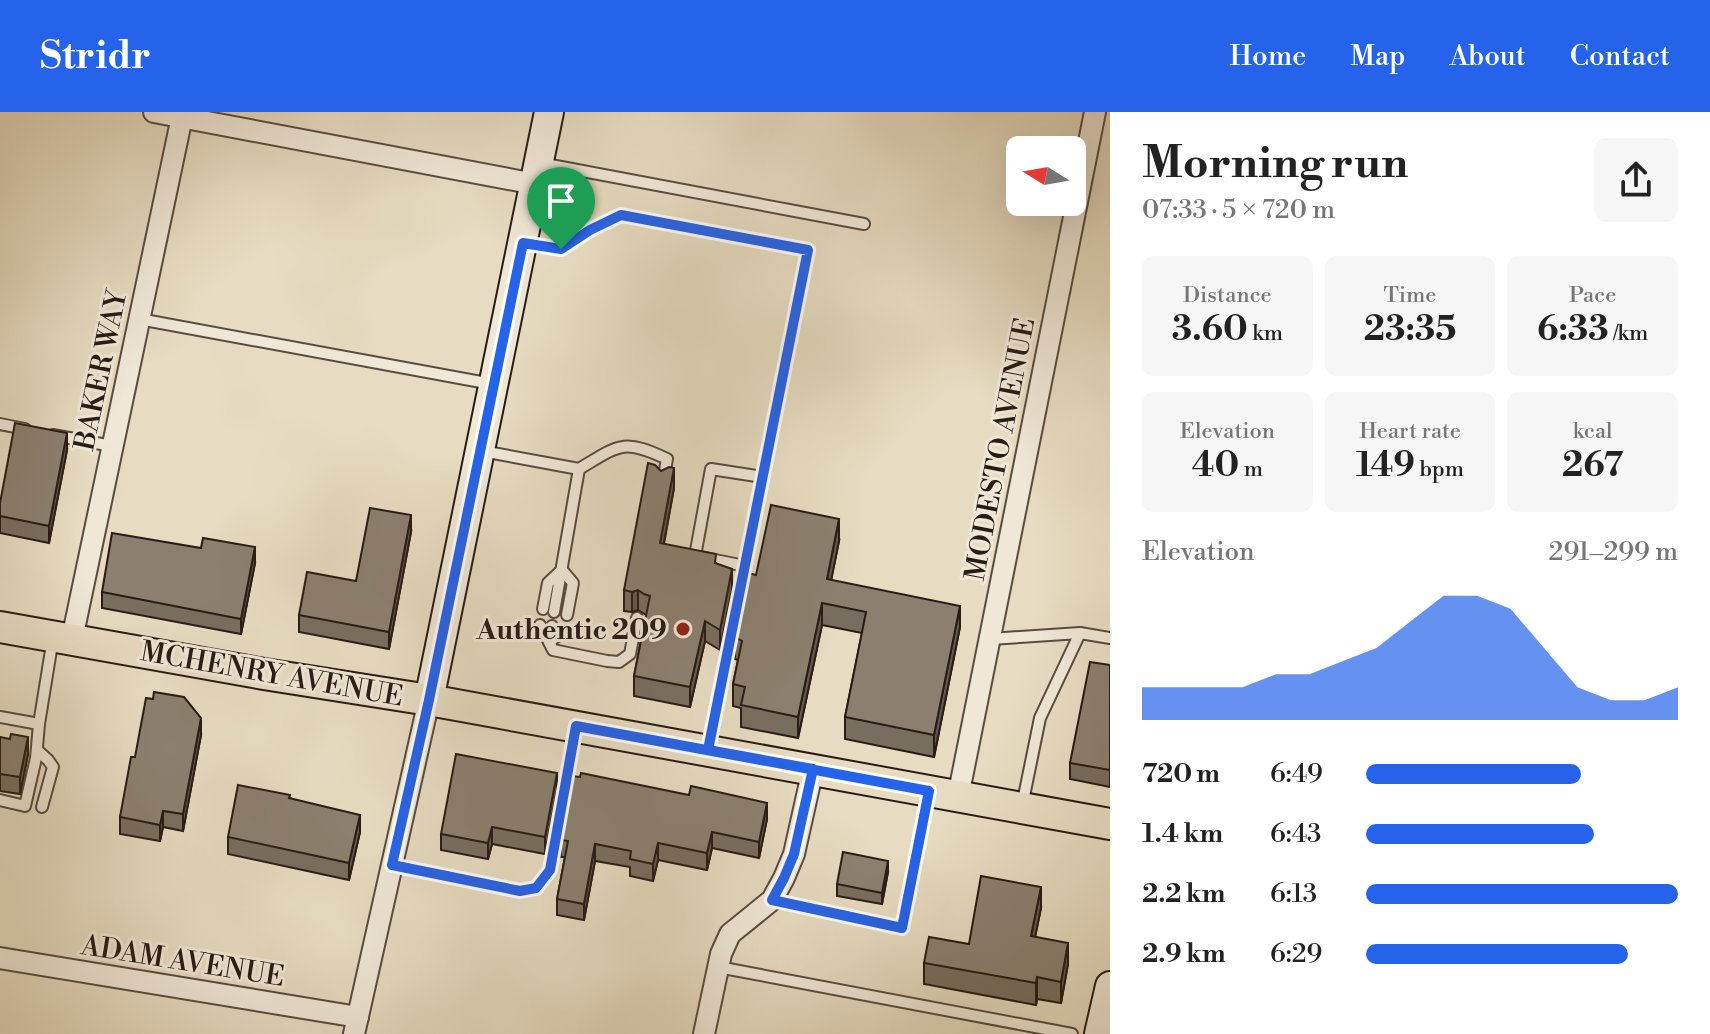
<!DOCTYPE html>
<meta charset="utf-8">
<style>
:root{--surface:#fff;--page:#f6f6f6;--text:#222;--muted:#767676;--accent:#2563eb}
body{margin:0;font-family:"Libre Bodoni",serif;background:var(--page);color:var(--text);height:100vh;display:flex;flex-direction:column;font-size:30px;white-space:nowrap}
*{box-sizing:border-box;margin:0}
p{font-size:26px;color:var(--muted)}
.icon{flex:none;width:44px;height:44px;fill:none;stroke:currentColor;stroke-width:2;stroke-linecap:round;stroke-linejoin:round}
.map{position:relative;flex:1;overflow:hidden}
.side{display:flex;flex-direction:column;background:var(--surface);width:600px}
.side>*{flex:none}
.needle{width:52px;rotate:281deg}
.controls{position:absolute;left:1006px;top:24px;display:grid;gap:16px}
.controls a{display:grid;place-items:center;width:80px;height:80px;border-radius:12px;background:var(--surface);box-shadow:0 8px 32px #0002;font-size:40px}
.pin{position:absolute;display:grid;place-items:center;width:68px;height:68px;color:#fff;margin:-82px -34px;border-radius:50% 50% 50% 0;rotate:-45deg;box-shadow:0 0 8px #0007}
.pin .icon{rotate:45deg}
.round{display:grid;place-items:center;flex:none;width:84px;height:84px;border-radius:12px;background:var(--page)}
.summary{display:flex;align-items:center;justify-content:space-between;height:136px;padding:0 32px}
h1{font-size:44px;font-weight:800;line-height:60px}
.figures{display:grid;grid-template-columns:repeat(3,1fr);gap:12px;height:136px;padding:8px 32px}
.figures div{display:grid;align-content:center;border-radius:12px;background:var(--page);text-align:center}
.figures b{font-size:34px;font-weight:800}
.figures small{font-size:22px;font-weight:400}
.figures p{font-size:22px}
.chart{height:224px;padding:16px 32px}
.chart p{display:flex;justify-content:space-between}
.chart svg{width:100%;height:144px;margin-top:8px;fill:var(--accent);opacity:.7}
ul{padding:0 32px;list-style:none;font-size:26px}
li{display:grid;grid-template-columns:128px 96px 1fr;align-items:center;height:60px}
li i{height:20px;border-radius:10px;background:var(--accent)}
header{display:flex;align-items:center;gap:48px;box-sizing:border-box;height:112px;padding:0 40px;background:var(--accent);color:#fff}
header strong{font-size:38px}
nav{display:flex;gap:44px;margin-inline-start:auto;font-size:28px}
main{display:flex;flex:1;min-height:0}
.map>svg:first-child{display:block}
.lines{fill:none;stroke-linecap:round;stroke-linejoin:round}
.lane-casing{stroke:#584c40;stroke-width:14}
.street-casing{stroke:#584c40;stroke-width:24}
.secondary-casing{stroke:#281c15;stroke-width:32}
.primary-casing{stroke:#281c15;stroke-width:34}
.lane{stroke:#efe8d7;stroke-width:10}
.street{stroke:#efe8d7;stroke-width:20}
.secondary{stroke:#efe8d7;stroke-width:28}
.primary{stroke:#e7dcc2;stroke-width:30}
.wall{fill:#786e5f;stroke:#281c15;stroke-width:2}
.shaded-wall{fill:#615a4e;stroke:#281c15;stroke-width:2}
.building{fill:#8b806f;stroke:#281c15;stroke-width:2}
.route-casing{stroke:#fff;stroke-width:16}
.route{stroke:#2563eb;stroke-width:10}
.poi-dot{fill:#8f2418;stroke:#efe8d7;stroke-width:3}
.labels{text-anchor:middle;stroke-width:6;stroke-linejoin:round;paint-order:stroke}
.street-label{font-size:28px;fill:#281c15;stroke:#efe8d7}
.poi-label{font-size:28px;font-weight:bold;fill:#281c15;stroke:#efe8d7;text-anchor:end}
</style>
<header>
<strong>Stridr</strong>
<nav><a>Home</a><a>Map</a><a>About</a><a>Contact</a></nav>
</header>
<main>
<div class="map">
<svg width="1110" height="922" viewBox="0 0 1110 922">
<rect width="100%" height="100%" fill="#e7dcc2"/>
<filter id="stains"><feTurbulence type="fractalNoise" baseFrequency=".0025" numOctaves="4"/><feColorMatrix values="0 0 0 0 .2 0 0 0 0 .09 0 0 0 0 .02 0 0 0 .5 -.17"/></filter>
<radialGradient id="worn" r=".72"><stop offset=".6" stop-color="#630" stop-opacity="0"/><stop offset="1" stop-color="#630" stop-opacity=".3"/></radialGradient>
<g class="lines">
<defs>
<g id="lane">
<polyline points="540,51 864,112"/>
<polyline points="524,132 561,137 590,118 621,103 808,138 709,636"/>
<polyline points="139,207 492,272"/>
<polyline points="0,312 25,317"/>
<polyline points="53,323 112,334"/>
<polyline points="482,339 579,357 554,500"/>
<path d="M579,357C619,333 623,326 667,347L663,369"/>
<polyline points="745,454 695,444 711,357 763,365"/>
<polyline points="562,458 573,471 567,503"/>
<polyline points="543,497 548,471 562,458"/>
<polyline points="540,513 549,530 564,519"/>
<polyline points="552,514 549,530 553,538 607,549 619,550 630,542 637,506"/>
<polyline points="990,527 1080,521 1110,526"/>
<polyline points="0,605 39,612"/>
<polyline points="37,638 48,648 53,655 42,695"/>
<polyline points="0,688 25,694 36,646 39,612 53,526"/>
<polyline points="1022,694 1040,606 1080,521"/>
<polyline points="392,753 520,779 536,776 550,758 576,616"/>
<polyline points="772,788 902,816 928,682"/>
<polyline points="718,855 1072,922"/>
</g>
<g id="street">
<polyline points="154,0 535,72"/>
<polyline points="72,527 183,0"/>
<polyline points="958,685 1095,0"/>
<polyline points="0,846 358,905"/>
<polyline points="354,922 429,588"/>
<polyline points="704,922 721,842 730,822 772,788 784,766 794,742 813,657"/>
</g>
<g id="secondary">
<polyline points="429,588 549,0"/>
<polyline points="1099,922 1110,874"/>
</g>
<polyline id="primary" points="0,515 264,562 429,588 1110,712"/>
</defs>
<use href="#lane" class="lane-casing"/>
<use href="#street" class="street-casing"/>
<use href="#secondary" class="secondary-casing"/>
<use href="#primary" class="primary-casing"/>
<use href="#lane" class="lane"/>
<use href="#street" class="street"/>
<use href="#secondary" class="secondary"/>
<use href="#primary" class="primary"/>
</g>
<g class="wall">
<polygon points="67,338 49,431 0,421 0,391"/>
<polygon points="674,376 664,432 716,451 732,477 720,538 705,529 690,595 634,584 634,564 646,503 638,498 632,500 624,499 624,478"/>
<polygon points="411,420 389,537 299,520 299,503 356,469"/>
<polygon points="839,429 831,468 960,515 934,645 845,627 845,605 862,521 822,513 798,626 741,615 741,596 733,594 733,572 738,548 735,547 735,525"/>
<polygon points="255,451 241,522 102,496 102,480"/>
<polygon points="1110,553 1110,675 1070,667 1070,651"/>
<polygon points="201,623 183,719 163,715 160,729 120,722 120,705 135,645"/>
<polygon points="0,625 28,642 20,682 0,679"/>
<polygon points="580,665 767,707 759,746 712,736 707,758 658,748 653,769 630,764 630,755 595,749 584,808 557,803 557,787 565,745 561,745 561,728"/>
<polygon points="557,678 545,742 492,732 488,747 441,738 441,722"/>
<polygon points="290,686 360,720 349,768 228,742 228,725"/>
<polygon points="888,760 882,792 837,784 837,772"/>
<polygon points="1041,796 1035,825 1068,852 1061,891 1037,887 1036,893 924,872 924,851 969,832"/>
</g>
<g class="shaded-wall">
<polygon points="67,321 67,338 49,431 49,414"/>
<polygon points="674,356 674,376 660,451 660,431"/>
<polygon points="411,403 411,420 389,537 389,520"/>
<polygon points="839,407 839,429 827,489 827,467"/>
<polygon points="255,435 255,451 241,522 241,507"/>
<polygon points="732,457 732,477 720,538 720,518"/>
<polygon points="638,478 638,498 632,500 632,480"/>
<polygon points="822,491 822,513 798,626 798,605"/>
<polygon points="960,494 960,515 934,645 934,623"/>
<polygon points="705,509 705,529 690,595 690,575"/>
<polygon points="201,606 201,623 183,719 183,702"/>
<polygon points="28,625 28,642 20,682 20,665"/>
<polygon points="557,661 557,678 545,742 545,725"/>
<polygon points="767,691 767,707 759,746 759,730"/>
<polygon points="163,699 163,715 160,729 160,713"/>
<polygon points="360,703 360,720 349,768 349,751"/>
<polygon points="492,715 492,732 488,747 488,731"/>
<polygon points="712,720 712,736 707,758 707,741"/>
<polygon points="658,731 658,748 653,769 653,752"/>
<polygon points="595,732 595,749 584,808 584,792"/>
<polygon points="888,749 888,760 882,792 882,781"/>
<polygon points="1041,775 1041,796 1031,845 1031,824"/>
<polygon points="1068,831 1068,852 1061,891 1061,870"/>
<polygon points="1037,865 1037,887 1036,893 1036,871"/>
</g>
<g class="building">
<polygon points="15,311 67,321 49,414 0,404 0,391"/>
<polygon points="648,351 655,353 661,359 669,355 674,356 660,431 716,442 715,451 732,457 720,518 705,509 690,575 634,564 650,484 644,482 638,478 632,480 624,478"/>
<polygon points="771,393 839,407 827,467 960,494 934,623 845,605 866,500 822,491 798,605 741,593 745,575 733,572 742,529 735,525 748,461 756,463"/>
<polygon points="370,396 411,403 389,520 299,503 307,460 356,469"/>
<polygon points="112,421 201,436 203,426 255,435 241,507 102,480"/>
<polygon points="1090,550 1110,553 1110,658 1070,651"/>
<polygon points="154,580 184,585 201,606 183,702 163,699 160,713 120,705 131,645 135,645 146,586 153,587"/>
<polygon points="11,622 28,625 20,665 0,662 0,625 10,627"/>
<polygon points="456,642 557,661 545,725 492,715 488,731 441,722"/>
<polygon points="581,661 689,683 691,674 767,691 759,730 712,720 707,741 658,731 653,752 630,747 631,739 595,732 584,792 557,787 568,729 561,728 572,664 580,665"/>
<polygon points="238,673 290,683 289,686 360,703 349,751 228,725"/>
<polygon points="843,740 888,749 882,781 837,772"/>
<polygon points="981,764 1041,775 1031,824 1068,831 1061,870 1037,865 1036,871 924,851 929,825 969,832"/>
</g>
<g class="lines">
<defs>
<polyline id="route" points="561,137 523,131 429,588 392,753 520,779 536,776 550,758 576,614 929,679 902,816 772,788 784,766 794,742 813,657 708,638 808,138 621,103 590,118 561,137"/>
</defs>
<use href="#route" class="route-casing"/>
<use href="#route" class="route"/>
</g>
<circle class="poi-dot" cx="683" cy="517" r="8"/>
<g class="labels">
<g class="street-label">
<text transform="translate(100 258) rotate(-78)" y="10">BAKER WAY</text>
<text transform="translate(999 337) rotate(-79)" y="10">MODESTO AVENUE</text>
<text transform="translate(272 561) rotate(10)" y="10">MCHENRY AVENUE</text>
<text transform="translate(183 848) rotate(9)" y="10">ADAM AVENUE</text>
</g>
<g class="poi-label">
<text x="667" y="527">Authentic 209</text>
</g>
</g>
<rect width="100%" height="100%" filter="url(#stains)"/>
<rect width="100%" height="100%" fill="url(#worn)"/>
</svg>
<div class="controls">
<a><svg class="needle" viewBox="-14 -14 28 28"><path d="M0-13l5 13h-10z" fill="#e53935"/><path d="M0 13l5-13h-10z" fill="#767676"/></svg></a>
</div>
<div class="pin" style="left:561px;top:137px;background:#1e9e55"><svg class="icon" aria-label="arrive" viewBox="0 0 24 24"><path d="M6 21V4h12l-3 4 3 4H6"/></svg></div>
</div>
<section class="side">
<div class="summary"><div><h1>Morning run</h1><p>07:33 · 5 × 720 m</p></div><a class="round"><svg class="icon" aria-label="share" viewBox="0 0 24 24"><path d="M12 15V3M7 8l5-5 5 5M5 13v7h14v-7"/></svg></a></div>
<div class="figures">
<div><p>Distance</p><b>3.60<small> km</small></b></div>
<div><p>Time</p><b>23:35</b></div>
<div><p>Pace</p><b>6:33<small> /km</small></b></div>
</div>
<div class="figures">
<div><p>Elevation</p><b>40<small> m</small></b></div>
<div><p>Heart rate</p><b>149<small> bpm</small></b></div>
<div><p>kcal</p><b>267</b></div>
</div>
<div class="chart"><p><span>Elevation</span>291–299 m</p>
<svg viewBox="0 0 160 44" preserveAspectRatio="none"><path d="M0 44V34L10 34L20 34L30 34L40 30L50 30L60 26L70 22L80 14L90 6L100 6L110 10L120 22L130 34L140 38L150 38L160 34V44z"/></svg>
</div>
<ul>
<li><b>720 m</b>6:49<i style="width:69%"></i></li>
<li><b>1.4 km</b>6:43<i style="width:73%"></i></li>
<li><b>2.2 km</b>6:13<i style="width:100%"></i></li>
<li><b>2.9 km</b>6:29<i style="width:84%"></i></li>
</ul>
</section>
</main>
